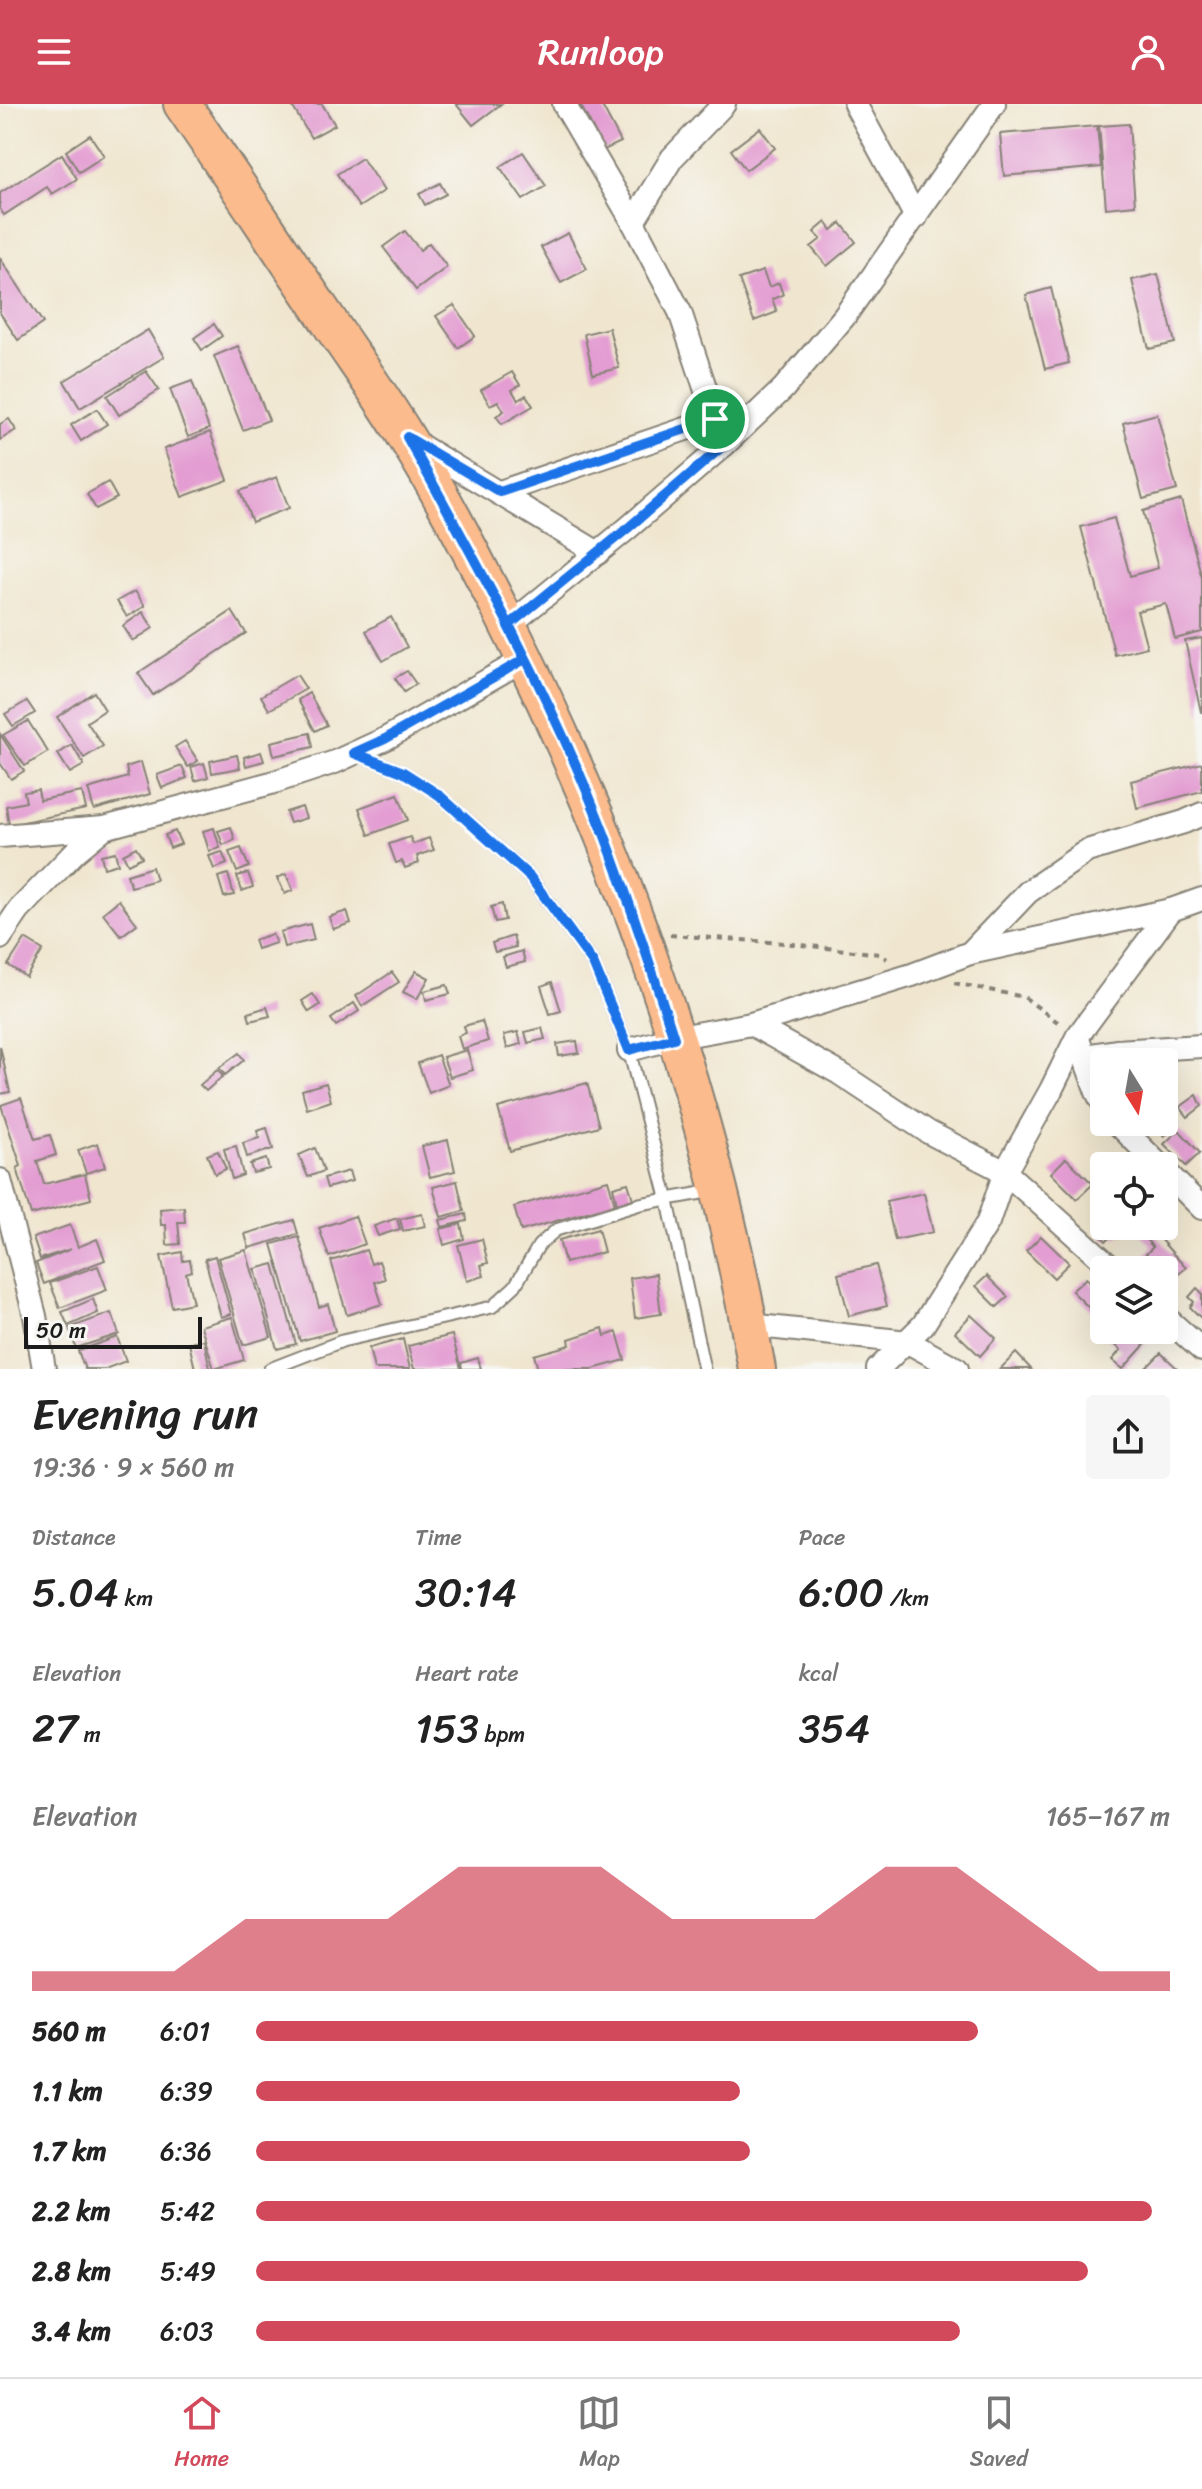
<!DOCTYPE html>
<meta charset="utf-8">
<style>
:root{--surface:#fff;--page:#f6f6f6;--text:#222;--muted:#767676;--line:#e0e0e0;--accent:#d1495b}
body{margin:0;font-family:Sriracha,sans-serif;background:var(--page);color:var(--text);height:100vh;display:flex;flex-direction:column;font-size:30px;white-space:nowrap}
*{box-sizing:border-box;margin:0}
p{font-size:26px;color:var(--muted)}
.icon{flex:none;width:44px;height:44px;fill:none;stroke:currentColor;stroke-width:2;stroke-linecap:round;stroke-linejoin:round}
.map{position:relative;height:1265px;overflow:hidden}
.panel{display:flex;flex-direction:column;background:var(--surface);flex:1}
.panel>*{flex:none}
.needle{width:52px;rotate:169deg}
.buttons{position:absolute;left:1090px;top:944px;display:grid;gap:16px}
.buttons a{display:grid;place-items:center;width:88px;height:88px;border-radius:8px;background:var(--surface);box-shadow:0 8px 32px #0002;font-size:40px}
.scale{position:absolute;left:24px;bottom:20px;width:178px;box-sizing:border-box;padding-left:8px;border:4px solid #1c1c1c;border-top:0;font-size:22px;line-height:28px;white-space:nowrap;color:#1c1c1c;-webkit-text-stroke:6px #f6f6f2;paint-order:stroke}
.pin{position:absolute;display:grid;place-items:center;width:68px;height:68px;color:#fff;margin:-34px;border:4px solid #fff;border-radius:50%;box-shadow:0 2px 8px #0007}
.round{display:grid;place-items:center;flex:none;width:84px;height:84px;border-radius:8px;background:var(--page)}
.headline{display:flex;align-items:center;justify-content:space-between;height:136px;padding:0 32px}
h1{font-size:44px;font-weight:600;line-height:60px}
.figures{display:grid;grid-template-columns:repeat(3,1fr);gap:12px;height:136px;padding:8px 32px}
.figures div{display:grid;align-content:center}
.figures b{font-size:40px;font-weight:600}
.figures small{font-size:22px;font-weight:400}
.figures p{font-size:22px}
.chart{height:224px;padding:16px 32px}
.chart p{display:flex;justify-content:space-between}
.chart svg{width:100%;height:144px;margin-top:8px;fill:var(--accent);opacity:.7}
ul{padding:0 32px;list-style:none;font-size:26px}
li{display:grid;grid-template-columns:128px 96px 1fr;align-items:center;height:60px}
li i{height:20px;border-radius:10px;background:var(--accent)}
header{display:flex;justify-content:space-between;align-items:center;height:104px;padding:0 32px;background:var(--accent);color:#fff;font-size:36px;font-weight:600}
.tabs{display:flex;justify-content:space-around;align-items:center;height:112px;border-top:2px solid var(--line);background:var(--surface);font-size:22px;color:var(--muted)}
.tabs a{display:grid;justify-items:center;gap:4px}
.tabs .selected{color:var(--accent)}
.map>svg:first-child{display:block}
.building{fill:#e39dd2}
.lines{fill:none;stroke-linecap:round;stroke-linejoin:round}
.lane-casing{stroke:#868176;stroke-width:15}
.street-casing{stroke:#868176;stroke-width:26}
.primary-casing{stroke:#868176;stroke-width:40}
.path{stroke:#868176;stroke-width:4;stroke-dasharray:6 6;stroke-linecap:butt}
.lane{stroke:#fff;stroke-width:11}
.street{stroke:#fff;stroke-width:22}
.primary{stroke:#fbbb8c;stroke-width:36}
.route-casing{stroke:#fff;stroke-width:16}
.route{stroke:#1a73e8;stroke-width:10}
</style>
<header><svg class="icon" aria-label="menu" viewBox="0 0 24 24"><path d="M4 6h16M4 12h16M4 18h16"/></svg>Runloop<svg class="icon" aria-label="person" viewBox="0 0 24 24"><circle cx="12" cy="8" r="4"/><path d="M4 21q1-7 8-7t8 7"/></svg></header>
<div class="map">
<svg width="1202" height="1265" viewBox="0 0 1202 1265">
<rect width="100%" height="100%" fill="#f6f6f2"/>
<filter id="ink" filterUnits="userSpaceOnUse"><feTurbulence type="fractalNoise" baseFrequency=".0125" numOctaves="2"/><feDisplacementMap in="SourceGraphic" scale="16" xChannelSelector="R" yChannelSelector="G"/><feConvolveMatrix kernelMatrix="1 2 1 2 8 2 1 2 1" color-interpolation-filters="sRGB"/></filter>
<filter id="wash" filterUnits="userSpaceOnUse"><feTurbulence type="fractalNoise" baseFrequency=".006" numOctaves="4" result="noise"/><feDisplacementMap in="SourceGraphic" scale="32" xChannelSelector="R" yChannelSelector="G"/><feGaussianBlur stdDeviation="1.8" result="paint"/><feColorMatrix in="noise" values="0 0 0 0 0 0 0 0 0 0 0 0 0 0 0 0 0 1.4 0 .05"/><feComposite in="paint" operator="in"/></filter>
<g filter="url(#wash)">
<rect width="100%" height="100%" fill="#f0e6cf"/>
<g id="blocks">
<g class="building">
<polygon points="291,0 322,0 335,21 311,34"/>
<polygon points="456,0 501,0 473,21"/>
<polygon points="580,0 601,0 621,38 604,46"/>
<polygon points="1129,20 1135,101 1106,104 1099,22"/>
<polygon points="1097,22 1101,63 1004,72 1000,30"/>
<polygon points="760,24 775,44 746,66 731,46"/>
<polygon points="90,31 104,52 79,68 66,47"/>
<polygon points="523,48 546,82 523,96 500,63"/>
<polygon points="62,50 77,75 52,90 47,83 4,111 0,105 0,89"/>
<polygon points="362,54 384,87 359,103 337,70"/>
<polygon points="440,79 446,90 425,101 419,90"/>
<polygon points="826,118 832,126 841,119 856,138 827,162 811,143 821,135 814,128"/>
<polygon points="405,127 420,146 429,139 447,163 416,186 383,143"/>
<polygon points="568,129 587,165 561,179 541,143"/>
<polygon points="0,154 43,219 18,236 0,209"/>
<polygon points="763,167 769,183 779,179 783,191 772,195 777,208 754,217 739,175"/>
<polygon points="1158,170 1175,239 1149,245 1132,176"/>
<polygon points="1051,184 1069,259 1045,265 1026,191"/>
<polygon points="454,201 475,232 458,244 436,212"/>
<polygon points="214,220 222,232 202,246 194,234"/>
<polygon points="609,224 619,264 593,270 584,230"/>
<polygon points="148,226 164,253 80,304 64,277"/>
<polygon points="238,242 269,316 243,326 214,252"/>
<polygon points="146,267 159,286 119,311 107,292"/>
<polygon points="512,268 520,281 512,286 518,296 526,291 533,302 502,320 496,312 504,307 498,297 490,301 481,286"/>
<polygon points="192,277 209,325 188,333 170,285"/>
<polygon points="97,305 107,320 81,337 71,321"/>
<polygon points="1157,310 1177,386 1143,395 1123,319"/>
<polygon points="9,315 16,326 0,336 0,320"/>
<polygon points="210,328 228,376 182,393 164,345"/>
<polygon points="277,373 289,404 252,418 240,387"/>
<polygon points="108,378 117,394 96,405 87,390"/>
<polygon points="1181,396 1202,474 1202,528 1175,535 1166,500 1137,507 1147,543 1115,551 1081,423 1114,414 1130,472 1158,464 1143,407"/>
<polygon points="135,487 145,502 127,513 117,497"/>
<polygon points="232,507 246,529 153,591 138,569"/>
<polygon points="143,508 153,524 133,537 123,522"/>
<polygon points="391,513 407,543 383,557 366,527"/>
<polygon points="1202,534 1202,608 1201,608 1185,537"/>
<polygon points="407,567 416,580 404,588 395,574"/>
<polygon points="297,571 306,585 269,606 261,592"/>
<polygon points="94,588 105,606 87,618 103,642 84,654 57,613"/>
<polygon points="309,589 327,621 315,627 298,596"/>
<polygon points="27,597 35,609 13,622 5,610"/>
<polygon points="28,617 48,648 25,662 3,631"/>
<polygon points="310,629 313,643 274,652 271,638"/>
<polygon points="0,630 24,667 11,675 0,659"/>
<polygon points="185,637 198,657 188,663 175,643"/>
<polygon points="72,641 84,661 70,669 58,650"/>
<polygon points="261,648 264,657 246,662 244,653"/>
<polygon points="237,651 240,664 212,669 210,657"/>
<polygon points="141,658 150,690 94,706 88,685 128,673 126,663"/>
<polygon points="204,659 208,673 195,677 191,663"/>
<polygon points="1202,659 1202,687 1137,704 1131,677"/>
<polygon points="182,662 187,674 162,684 157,671"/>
<polygon points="38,686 40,696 82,688 86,705 9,721 6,702 26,698 24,688"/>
<polygon points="398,690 408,716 369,731 359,704"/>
<polygon points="302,703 306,714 290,719 286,708"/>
<polygon points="231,723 235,736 223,741 218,727"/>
<polygon points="214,724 220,744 209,747 203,727"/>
<polygon points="175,727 181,740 170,744 165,731"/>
<polygon points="410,733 413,740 429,734 434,746 417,752 419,759 405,764 402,757 396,759 389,740"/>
<polygon points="136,743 142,753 128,760 123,750"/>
<polygon points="241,744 249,763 237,768 229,748"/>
<polygon points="115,748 118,760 104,764 101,751"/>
<polygon points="222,748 227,760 214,765 209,752"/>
<polygon points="152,763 156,776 131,783 127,771"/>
<polygon points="248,769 253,783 242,787 237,772"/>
<polygon points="228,770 234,791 224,793 218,773"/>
<polygon points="286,770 293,786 285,790 277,774"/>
<polygon points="119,796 137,820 121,832 103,809"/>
<polygon points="502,800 505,816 495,818 491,803"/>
<polygon points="347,807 351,819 333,825 329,813"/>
<polygon points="310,820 314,836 284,843 280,828"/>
<polygon points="272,830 276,839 257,845 254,836"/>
<polygon points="513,832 516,843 495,848 492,839"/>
<polygon points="25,835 43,846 26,873 8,861"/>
<polygon points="522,847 525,858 506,863 503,853"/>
<polygon points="416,867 429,874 417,895 403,888"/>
<polygon points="392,868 399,878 362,902 356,892"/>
<polygon points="552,878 561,907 550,910 541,882"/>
<polygon points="447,881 450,890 426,896 424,887"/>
<polygon points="313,890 320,901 309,908 302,897"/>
<polygon points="354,899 359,907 336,922 331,915"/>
<polygon points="267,903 270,912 250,917 248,909"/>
<polygon points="482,917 488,937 462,945 458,932 466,929 464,922"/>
<polygon points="542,924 545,935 528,939 525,928"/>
<polygon points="518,928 521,940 507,944 504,931"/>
<polygon points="577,937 579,949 559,952 557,940"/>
<polygon points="0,942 10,988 0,990"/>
<polygon points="467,946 473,966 450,973 443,953"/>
<polygon points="239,949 244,956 225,971 219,964"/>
<polygon points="438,951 449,981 429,989 418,959"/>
<polygon points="217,966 223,972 206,987 200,981"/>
<polygon points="326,979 331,997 307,1005 302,986"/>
<polygon points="587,979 599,1022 510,1047 498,1004"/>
<polygon points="1197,991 1202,1002 1188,1013 1180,1003"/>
<polygon points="21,994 35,1035 50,1031 56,1051 37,1057 44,1080 85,1070 91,1095 31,1111 17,1064 21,1062 1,1001"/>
<polygon points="1171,1011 1179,1021 1164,1032 1157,1023"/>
<polygon points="267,1024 273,1045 247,1053 243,1039 259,1034 257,1027"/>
<polygon points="1179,1026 1200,1049 1186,1062 1164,1040"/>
<polygon points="448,1036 455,1067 430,1073 422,1042"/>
<polygon points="98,1039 105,1063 86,1069 78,1046"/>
<polygon points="236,1042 243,1071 232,1075 224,1045"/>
<polygon points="315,1044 324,1067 308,1073 299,1051"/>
<polygon points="218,1047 226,1065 215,1070 207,1051"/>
<polygon points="1066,1054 1093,1080 1077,1095 1051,1069"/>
<polygon points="266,1055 269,1065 253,1069 250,1060"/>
<polygon points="349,1067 352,1077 327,1084 324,1074"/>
<polygon points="608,1076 615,1100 521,1127 514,1103"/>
<polygon points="457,1077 464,1107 441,1113 433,1083"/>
<polygon points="628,1079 633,1095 617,1100 613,1083"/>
<polygon points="924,1089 933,1128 895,1136 886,1097"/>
<polygon points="184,1103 185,1118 178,1118 180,1140 167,1141 166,1121 161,1121 160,1105"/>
<polygon points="422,1110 425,1122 403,1127 400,1115"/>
<polygon points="466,1110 467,1117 442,1123 440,1116"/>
<polygon points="355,1112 365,1140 329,1153 319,1124"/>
<polygon points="397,1114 400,1125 378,1132 374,1122"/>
<polygon points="294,1116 298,1130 249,1144 245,1130"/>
<polygon points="1104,1119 1104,1122 1130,1122 1117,1134 1113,1130 1106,1137 1096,1126"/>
<polygon points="461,1120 464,1135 444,1141 440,1125"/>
<polygon points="70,1121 78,1143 97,1135 105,1156 44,1180 36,1159 71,1145 40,1155 33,1134"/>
<polygon points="1150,1124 1186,1164 1168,1179 1164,1175 1164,1166 1156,1166 1144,1152 1153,1143 1142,1131"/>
<polygon points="598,1125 604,1148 565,1159 559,1136"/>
<polygon points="1041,1132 1069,1159 1054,1174 1026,1147"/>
<polygon points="299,1133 319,1203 328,1200 335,1227 300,1237 272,1140"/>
<polygon points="482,1135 488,1159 481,1161 484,1172 467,1177 458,1141"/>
<polygon points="246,1146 271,1233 243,1241 218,1154"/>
<polygon points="366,1146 371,1160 379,1157 385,1175 375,1178 382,1200 347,1211 331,1157"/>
<polygon points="182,1148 183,1157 190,1156 192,1167 186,1169 193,1199 172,1203 161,1152"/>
<polygon points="215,1152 231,1210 221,1213 205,1155"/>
<polygon points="274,1160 296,1240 277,1245 255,1165"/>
<polygon points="876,1161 887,1202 849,1212 838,1170"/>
<polygon points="98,1162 107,1186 60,1204 50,1179"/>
<polygon points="656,1170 661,1210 635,1214 630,1174"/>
<polygon points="987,1172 1008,1193 997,1203 976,1182"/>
<polygon points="1086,1174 1104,1191 1104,1208 1098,1213 1072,1187"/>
<polygon points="1197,1184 1202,1189 1202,1215 1190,1203 1194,1198 1189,1193"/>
<polygon points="93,1195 98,1209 68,1222 62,1208"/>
<polygon points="111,1209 119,1230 76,1244 69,1224"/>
<polygon points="971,1211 996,1234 980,1252 955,1228"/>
<polygon points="232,1213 244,1256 214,1265 201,1222"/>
<polygon points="603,1224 605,1232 617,1228 625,1256 593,1265 538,1265 534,1251 570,1241 569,1235"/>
<polygon points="1111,1226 1138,1226 1149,1236 1123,1265 1112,1256 1121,1246 1105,1232"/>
<polygon points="452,1231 461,1265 414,1265 408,1242"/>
<polygon points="117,1233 126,1257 105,1265 85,1265 78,1247"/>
<polygon points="403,1235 410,1265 374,1265 369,1244"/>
<polygon points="204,1236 210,1265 195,1265 189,1239"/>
<polygon points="1016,1249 1031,1265 1000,1265"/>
<polygon points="1161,1249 1178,1265 1145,1265"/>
<polygon points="478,1254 481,1265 462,1265 461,1259"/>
</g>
</g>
</g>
<g filter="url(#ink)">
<use href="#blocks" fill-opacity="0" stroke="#868176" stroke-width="2"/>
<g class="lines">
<defs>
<g id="lane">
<polyline points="357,650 403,668 439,691 475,723 530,773 593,859 629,946 667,1093 704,1265"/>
<polyline points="270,1265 342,1237 492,1203 515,1182 539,1141 556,1126 640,1100 713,1087"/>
</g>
<g id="street">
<polyline points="564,0 633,118 680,208 724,341"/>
<polyline points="855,0 916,113"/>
<polyline points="633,118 672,54 724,0"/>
<polyline points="414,338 598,449"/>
<polyline points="500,388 715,315"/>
<polyline points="508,522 628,424 724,341 783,285 844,213 994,0"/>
<polyline points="0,732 104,724"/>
<polyline points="0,834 19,806 75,748 104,724 271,679 335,658 385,635 525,555"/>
<polyline points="970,849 1171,806"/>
<polyline points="751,920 839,969 928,1028 1005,1068 1114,1166"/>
<polyline points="1079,938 1097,988 1104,1001"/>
<polyline points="629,946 674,934 751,920 912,871 970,849 1028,788 1087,747 1184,718 1202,710"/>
<polyline points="1084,952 1116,947 1202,942"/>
<polyline points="1116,1018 1160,1062"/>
<polyline points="1164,1066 1202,1104"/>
<polyline points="0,1076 35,1212 44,1265"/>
<polyline points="1164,1212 1202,1246"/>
<polyline points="750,1221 908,1238 957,1265"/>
<polyline points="878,1265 923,1221 988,1118 1005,1068 1051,986 1077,933 1171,806 1202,795"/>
</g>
<path id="primary" d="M182,0C231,71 279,144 328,216C354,255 382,293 406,333C442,391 473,452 504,513C623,749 712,1004 757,1265"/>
</defs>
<use href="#lane" class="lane-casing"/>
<use href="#street" class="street-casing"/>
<use href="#primary" class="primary-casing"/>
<g class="path">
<polyline points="670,831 784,839 880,850 887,855"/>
<polyline points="954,879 1024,893 1059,919"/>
</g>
<use href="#lane" class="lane"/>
<use href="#street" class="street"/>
<use href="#primary" class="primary"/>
</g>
</g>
<g class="lines" filter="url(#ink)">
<defs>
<path id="route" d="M715,315L724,341L628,424L508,522L525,555L385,635L354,649L403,668L439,691L530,773L593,859L629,946L674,934C652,866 630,799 605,732C552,594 479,462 407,333L500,388L715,315"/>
</defs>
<use href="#route" class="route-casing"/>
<use href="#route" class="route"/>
</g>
</svg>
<div class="buttons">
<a><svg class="needle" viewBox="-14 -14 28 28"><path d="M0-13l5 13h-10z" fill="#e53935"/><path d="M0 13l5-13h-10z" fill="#767676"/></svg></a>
<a><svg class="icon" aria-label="locate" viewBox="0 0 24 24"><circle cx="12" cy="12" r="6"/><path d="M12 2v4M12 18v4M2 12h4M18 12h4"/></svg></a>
<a><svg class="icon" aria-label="layers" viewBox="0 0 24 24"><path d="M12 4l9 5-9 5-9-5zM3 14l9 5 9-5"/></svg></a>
</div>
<div class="scale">50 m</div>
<div class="pin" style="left:715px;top:315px;background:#1e9e55"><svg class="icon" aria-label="arrive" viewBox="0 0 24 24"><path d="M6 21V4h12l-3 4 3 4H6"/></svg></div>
</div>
<section class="panel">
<div class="headline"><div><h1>Evening run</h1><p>19:36 · 9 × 560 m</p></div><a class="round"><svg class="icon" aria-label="share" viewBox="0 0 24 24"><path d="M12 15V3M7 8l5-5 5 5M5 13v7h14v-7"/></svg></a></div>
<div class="figures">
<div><p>Distance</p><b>5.04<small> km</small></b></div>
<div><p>Time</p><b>30:14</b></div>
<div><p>Pace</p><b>6:00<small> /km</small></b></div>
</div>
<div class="figures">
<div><p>Elevation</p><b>27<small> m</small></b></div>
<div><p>Heart rate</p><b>153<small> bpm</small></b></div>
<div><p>kcal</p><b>354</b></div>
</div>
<div class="chart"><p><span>Elevation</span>165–167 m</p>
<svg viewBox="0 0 160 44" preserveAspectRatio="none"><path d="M0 44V38L10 38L20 38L30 22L40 22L50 22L60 6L70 6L80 6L90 22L100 22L110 22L120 6L130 6L140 22L150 38L160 38V44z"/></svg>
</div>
<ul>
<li><b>560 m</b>6:01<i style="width:79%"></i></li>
<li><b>1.1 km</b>6:39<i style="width:53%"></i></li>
<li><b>1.7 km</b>6:36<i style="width:54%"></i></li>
<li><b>2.2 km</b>5:42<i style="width:98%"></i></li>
<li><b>2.8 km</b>5:49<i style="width:91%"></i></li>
<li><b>3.4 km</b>6:03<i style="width:77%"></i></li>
</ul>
</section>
<nav class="tabs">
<a class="selected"><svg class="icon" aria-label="home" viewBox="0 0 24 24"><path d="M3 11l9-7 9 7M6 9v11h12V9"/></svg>Home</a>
<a><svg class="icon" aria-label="map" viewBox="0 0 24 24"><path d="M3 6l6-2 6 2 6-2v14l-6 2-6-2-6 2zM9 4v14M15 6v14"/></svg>Map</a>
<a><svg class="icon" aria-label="saved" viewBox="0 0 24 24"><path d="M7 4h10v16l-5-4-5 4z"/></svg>Saved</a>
</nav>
